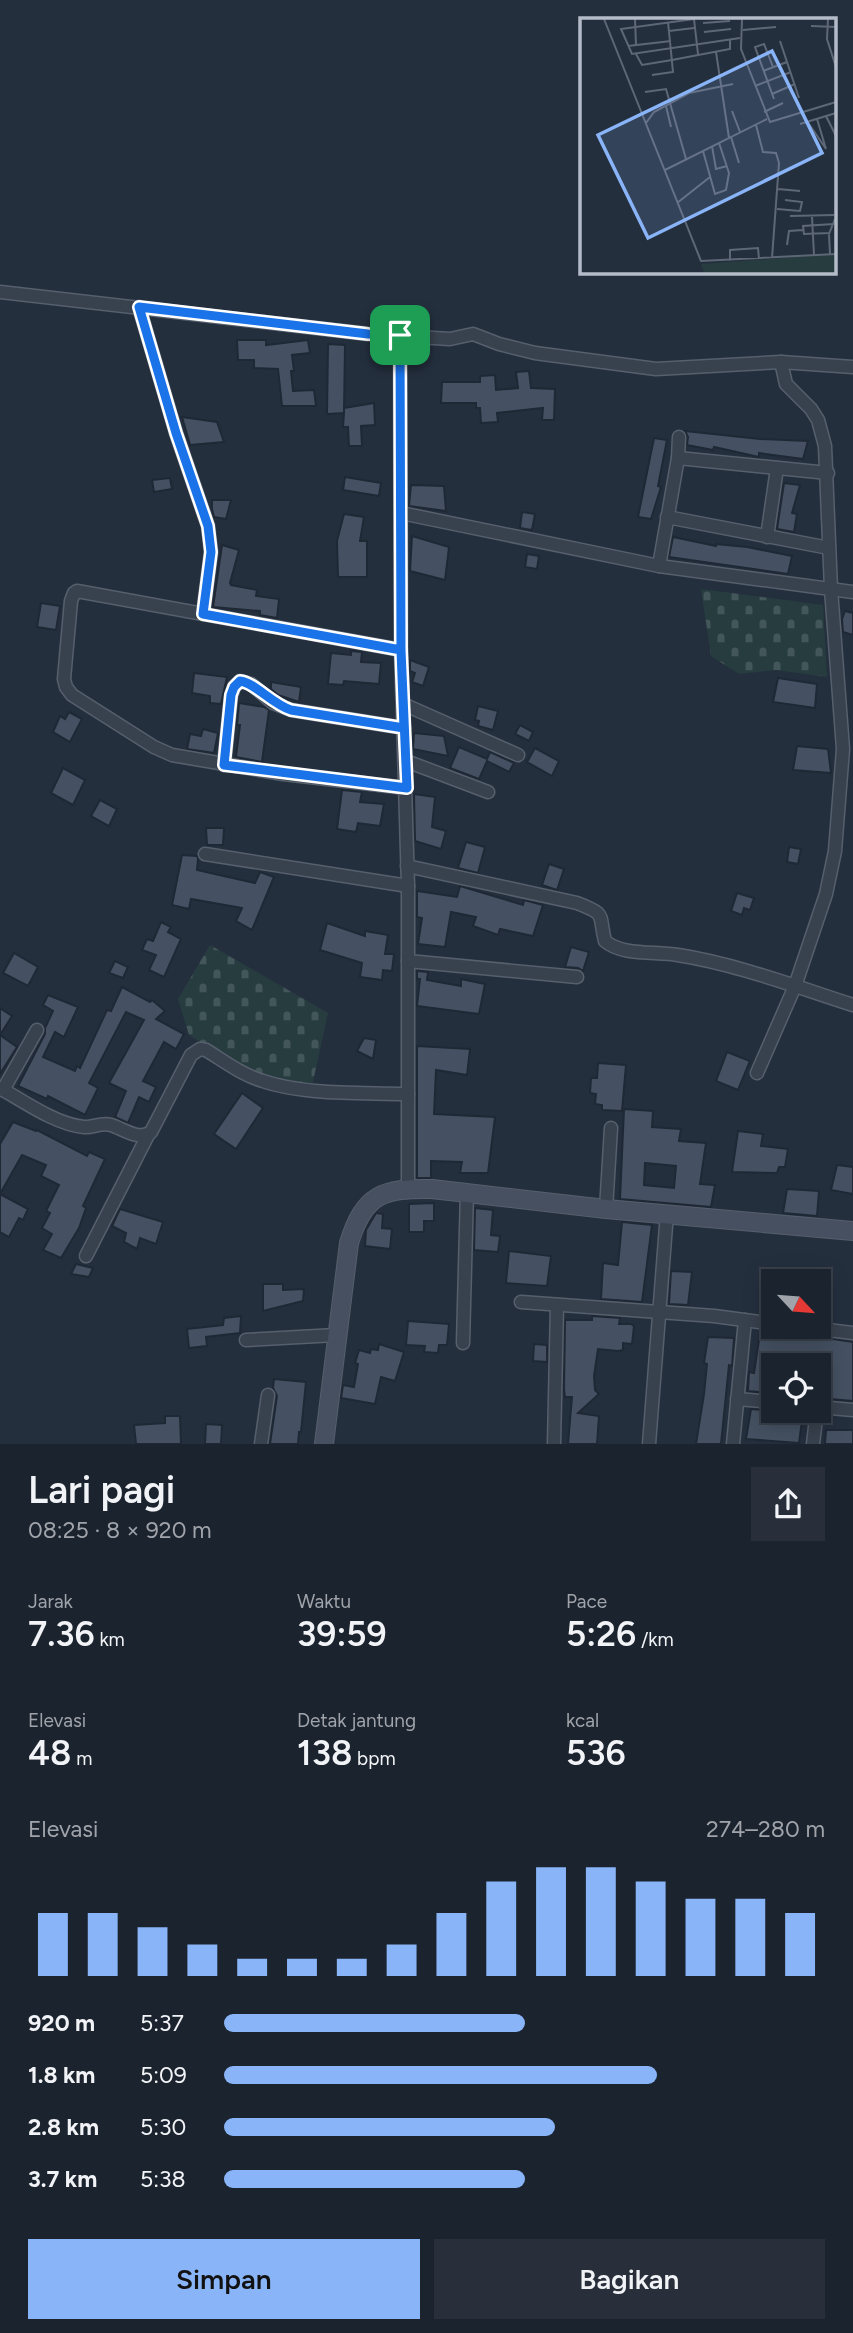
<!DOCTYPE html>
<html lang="id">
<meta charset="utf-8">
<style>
:root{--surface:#1b232e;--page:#282f3a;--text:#f1f3f6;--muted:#a0a4aa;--line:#39404a;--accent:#8ab4f8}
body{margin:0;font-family:Figtree,sans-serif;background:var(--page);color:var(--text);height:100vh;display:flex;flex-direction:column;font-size:26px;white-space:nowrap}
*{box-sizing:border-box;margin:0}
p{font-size:23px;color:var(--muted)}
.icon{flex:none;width:38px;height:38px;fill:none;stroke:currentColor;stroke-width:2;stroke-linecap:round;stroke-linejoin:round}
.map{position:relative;height:1444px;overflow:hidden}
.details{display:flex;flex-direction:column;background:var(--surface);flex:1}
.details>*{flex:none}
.needle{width:46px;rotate:116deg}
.buttons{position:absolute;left:761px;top:1269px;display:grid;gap:14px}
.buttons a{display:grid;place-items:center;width:70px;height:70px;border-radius:0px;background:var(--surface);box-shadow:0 4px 18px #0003,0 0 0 2px var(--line);font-size:35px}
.pin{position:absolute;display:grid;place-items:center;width:60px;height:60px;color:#fff;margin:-30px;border-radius:14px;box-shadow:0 4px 10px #0006}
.round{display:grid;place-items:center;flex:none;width:74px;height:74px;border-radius:0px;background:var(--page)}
.overview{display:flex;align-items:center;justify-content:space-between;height:119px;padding:0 28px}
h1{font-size:38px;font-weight:600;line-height:52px}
.figures{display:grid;grid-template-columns:repeat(3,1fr);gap:10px;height:119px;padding:7px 28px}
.figures div{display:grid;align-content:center}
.figures b{font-size:35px;font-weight:600}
.figures small{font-size:19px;font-weight:400}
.figures p{font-size:19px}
.chart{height:196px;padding:14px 28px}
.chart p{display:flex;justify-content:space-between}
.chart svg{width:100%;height:126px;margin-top:7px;stroke:var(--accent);stroke-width:6}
.primary-button{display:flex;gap:14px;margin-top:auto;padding:14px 28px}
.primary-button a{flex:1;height:80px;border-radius:0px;background:var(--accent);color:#111;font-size:28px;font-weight:600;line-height:80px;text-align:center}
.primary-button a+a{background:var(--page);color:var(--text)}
ul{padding:0 28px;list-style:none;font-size:23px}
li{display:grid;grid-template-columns:112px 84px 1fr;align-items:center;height:52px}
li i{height:18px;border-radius:9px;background:var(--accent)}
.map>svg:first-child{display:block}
.cemetery{fill:url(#cemetery-stones)}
.building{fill:#455162;stroke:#1f2835;stroke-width:2;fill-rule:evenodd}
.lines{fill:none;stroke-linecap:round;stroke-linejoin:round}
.street-casing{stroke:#565f6c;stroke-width:15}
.secondary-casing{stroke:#565f6c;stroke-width:20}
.street{stroke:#38414e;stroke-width:12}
.secondary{stroke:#465061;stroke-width:18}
.route-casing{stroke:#fff;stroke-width:14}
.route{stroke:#1a73e8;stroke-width:9}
.inset-road{fill:none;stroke:#5e6776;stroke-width:2}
.view{fill:#8ab4f8;fill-opacity:0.15;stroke:#8ab4f8;stroke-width:3.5}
.inset-edge{fill:none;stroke:#b4bcc9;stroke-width:3.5}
</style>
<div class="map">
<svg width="853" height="1444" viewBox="0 0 853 1444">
<defs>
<pattern id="cemetery-stones" width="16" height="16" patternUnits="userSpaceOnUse" patternTransform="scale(1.75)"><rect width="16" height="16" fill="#263c3f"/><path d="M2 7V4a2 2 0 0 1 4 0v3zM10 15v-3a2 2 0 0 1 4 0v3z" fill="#435659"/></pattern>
</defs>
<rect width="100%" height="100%" fill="#242f3e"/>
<g class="cemetery">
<polygon points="701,589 823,605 827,677 776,670 739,674 711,656"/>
<polygon points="210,945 328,1013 312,1086 270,1078 236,1065 189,1035 178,999"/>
</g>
<g class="building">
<polygon points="237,340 266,340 266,345 308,340 310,353 292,355 294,371 291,371 293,391 314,390 316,406 282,406 278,369 254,368 254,360 238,360"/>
<polygon points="328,344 345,345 344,412 344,408 374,403 375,425 361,426 362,446 349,446 348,427 343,427 344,413 327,414"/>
<polygon points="529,371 531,388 555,389 554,420 542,420 543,408 497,413 498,422 481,423 480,408 476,408 476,403 441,403 442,382 480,382 480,376 495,375 496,390 518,388 516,372"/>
<polygon points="182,417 217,422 224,442 190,445"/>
<polygon points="685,431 760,439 808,441 803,459 759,453 759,457 714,447 713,450 687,445 688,437"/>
<polygon points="654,438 667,440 658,486 661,487 651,519 638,517"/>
<polygon points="345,477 381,483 379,496 343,490"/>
<polygon points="170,478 172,489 154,492 152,480"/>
<polygon points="784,483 800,485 792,513 797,514 794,532 777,529"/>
<polygon points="411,485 444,486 446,511 409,506"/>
<polygon points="212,500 231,500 226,519 214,517 212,509"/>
<polygon points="522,512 535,514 532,530 520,528"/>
<polygon points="344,514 364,517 360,541 367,541 367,577 338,577 337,541"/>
<polygon points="412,536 449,547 445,580 410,571"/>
<polygon points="673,537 716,546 716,544 747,547 792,556 788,574 669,557"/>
<polygon points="222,545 239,550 230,583 231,585 257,590 256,596 279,599 277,618 260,615 260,611 213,607"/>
<polygon points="527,554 539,556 537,569 525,567"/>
<polygon points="41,603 60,606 56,630 37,627"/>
<polygon points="845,611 853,613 853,635 843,632 842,619"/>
<polygon points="351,651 362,652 361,662 381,663 379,684 344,681 343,685 328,684 331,653 351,655"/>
<polygon points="410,660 429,667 423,686 412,682 415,673 410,671"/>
<polygon points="194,673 227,677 221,704 210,703 210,696 192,693"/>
<polygon points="778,678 817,684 815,708 773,702"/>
<polygon points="271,682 301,687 299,702 278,695 271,689"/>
<polygon points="239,703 264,707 269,710 262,762 236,757 240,725 237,725"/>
<polygon points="478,706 498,711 493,730 478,726 479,721 475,720"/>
<polygon points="69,712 82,719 70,742 53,732 60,716 65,719"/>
<polygon points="520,725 533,732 529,741 515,734"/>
<polygon points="203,729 218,733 214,753 187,749 190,734 201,736"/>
<polygon points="414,733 444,736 448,756 413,749"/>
<polygon points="797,746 828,749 831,773 793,770"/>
<polygon points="459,747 487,759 490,752 514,763 509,772 487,761 479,779 450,768"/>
<polygon points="535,748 559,761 552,776 527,762"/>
<polygon points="63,768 85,780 73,805 51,793"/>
<polygon points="342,790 362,792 360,802 384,804 380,826 358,823 356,832 337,829"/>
<polygon points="414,794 435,797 432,827 446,831 441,849 415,841"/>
<polygon points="100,800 117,809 109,826 91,816"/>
<polygon points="206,828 224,828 223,845 207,845"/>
<polygon points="466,842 485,847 478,873 458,868"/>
<polygon points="789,847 801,849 798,864 787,862"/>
<polygon points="182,855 197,856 198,859 197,870 255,883 260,872 274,877 252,930 236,921 242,908 191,899 189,909 172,905"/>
<polygon points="549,864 564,869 557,890 542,885"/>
<polygon points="460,886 523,905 524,900 543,905 533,936 500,929 498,935 473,926 476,917 451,912 445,947 418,944 422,918 417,917 417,891 457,897"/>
<polygon points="737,893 754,898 750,910 744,908 742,915 731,911"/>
<polygon points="161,922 171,927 168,932 181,939 164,977 149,970 156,955 142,950 147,939 153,941"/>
<polygon points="327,923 365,936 365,931 388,935 385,954 394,954 392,971 383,970 382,980 360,977 362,963 320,950"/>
<polygon points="571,947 589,952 583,971 578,968 565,967"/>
<polygon points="14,953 38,967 28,986 3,973"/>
<polygon points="115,961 128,967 123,978 109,973"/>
<polygon points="417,971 428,972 427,980 461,986 461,979 485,984 479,1014 417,1006 420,979 417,979"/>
<polygon points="122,987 150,1002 152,1000 165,1011 156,1019 184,1034 176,1049 164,1042 143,1081 156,1087 149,1102 139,1097 128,1123 115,1117 126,1091 109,1083 144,1020 126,1012 89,1083 98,1088 85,1115 48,1096 47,1099 18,1086 45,1034 45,1028 53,1011 43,1005 48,995 78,1007 64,1037 55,1032 43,1057 75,1071 77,1066 80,1068 107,1010 111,1011"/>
<polygon points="0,1008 12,1016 0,1035"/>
<polygon points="0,1035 17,1047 0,1074"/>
<polygon points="364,1038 376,1040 373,1059 357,1051"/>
<polygon points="417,1046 470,1049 467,1075 436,1070 434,1114 495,1117 488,1173 460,1173 462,1162 431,1161 431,1178 417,1178"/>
<polygon points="727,1052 750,1061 738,1090 716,1081"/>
<polygon points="598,1063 626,1065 622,1111 602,1110 602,1105 595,1104 596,1094 590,1093 591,1078 597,1078"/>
<polygon points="242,1093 263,1108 236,1149 214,1134"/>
<path d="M624,1109L653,1111L652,1127L681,1129L679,1141L706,1143L700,1184L715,1185L711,1207L620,1199ZM645,1163L676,1166L674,1188L644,1185Z"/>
<polygon points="13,1122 36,1131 37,1130 87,1156 89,1152 105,1159 83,1206 86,1208 79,1228 61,1258 43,1250 52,1234 42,1228 50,1213 46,1211 59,1185 41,1176 46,1165 22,1155 0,1194 0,1144"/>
<polygon points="738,1131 763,1134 761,1146 788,1149 785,1167 779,1167 777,1173 732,1172"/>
<polygon points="837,1165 853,1167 853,1194 831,1190"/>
<polygon points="787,1189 819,1191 817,1216 783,1213"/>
<polygon points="0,1194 28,1209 23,1220 19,1218 9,1237 0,1232"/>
<polygon points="434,1203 434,1221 424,1221 424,1232 409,1232 409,1204"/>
<polygon points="475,1208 493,1210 491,1235 500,1236 498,1252 474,1250"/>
<polygon points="120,1209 163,1222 156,1244 140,1238 137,1249 124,1242 126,1233 112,1226"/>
<polygon points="376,1213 383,1214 382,1228 392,1229 390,1249 365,1246 366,1230"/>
<polygon points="622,1222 652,1225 642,1302 601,1299 603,1263 618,1265"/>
<polygon points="509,1251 551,1256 547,1286 506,1283"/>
<polygon points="76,1264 93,1268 89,1277 71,1274"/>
<polygon points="671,1271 692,1272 688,1305 669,1304"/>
<polygon points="263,1284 283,1284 283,1290 304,1289 303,1301 263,1311"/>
<polygon points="241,1316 240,1333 206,1337 207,1346 189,1348 187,1329 223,1325 224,1318"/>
<polygon points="592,1316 620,1318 619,1324 631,1324 634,1326 632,1344 623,1343 623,1350 618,1351 598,1349 594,1376 595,1390 599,1394 578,1413 599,1416 597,1444 568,1444 572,1397 565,1397 564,1390 565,1320 592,1320"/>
<polygon points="408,1321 449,1324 447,1345 439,1345 438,1353 424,1352 425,1346 406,1345"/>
<polygon points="779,1331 853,1342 853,1401 819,1398 819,1365 774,1365 771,1393 748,1391 749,1372 754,1373 760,1333 772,1334"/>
<polygon points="708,1337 734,1338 732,1366 729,1365 721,1444 696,1444 704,1394 707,1364 704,1363"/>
<polygon points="379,1344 404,1352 395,1381 381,1377 375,1404 341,1398 343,1385 354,1387 358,1364 355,1363 359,1350 370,1353 371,1349 378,1350"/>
<polygon points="534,1344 547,1345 547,1362 533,1361"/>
<polygon points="274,1379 306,1382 301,1432 299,1432 298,1444 270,1444 277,1396 273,1388"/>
<polygon points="751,1409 763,1410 762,1417 802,1421 799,1443 746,1439"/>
<polygon points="165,1416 180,1416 181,1444 136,1444 134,1425 165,1423"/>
<polygon points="206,1424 222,1425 221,1444 205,1444"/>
<polygon points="826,1430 853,1430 853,1444 825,1444"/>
</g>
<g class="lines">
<defs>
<g id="street">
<polyline points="0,292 368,334 450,339 473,334 499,344 535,353 656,369 781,362 853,367"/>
<polyline points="139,307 176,433 208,526 211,552 203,614"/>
<polyline points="400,335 401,650 408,886 408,1189"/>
<polyline points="678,458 828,473"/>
<polyline points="401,513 659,566 853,592"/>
<polyline points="667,517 829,548"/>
<polyline points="767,537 777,468"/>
<polyline points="659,566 678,458 679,437"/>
<polyline points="401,650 77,591 74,593 71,601 64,679 66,687 72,695 154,747 172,755 283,774 406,788"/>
<polyline points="403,704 518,755"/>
<polyline points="406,761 488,792"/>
<polyline points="224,765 231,696 234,687 240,681 251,684 273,703 291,710 404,728"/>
<polyline points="205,854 408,886"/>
<path d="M407,866L577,903C608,915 598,914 605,941C622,956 656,951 678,955C736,964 797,987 853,1005"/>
<polyline points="408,961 577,977"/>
<polyline points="757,1073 795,986 826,894 835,851 843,749 831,589 825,446 818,420 811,409 786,384 781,362"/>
<path d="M0,1088C23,1101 57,1125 84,1127C93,1128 101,1122 111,1125C124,1129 138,1141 151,1132L191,1055L200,1049L206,1050C224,1061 242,1075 263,1081C304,1095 364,1093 408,1094"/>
<polyline points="3,1090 37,1030"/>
<polyline points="606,1209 611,1128"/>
<polyline points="86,1256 148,1135"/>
<polyline points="521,1302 714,1316 774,1324"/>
<polyline points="796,1326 853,1333"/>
<polyline points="246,1340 336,1335"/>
<polyline points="463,1343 467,1192"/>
<polyline points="737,1399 774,1402"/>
<polyline points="819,1407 853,1410"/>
<polyline points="261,1444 268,1395"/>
<polyline points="554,1444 557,1305"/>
<polyline points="649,1444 667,1213"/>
<polyline points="733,1444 745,1320"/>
<polyline points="813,1444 817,1410"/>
</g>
<path id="secondary" d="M324,1444L349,1243C364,1194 383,1188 432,1189L606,1209L853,1231"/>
</defs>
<use href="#street" class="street-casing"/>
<use href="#secondary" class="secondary-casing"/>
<use href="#street" class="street"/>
<use href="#secondary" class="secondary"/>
</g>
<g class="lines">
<defs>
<path id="route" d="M400,335L401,650L404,728L291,710C272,704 254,682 240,681L234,687L231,695L224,765L407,788L401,650L203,614L211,552L208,526L176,433L139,307L368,334L400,335"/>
</defs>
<use href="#route" class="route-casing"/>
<use href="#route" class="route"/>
</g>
<g transform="translate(580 18)">
<rect width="256" height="256" fill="#242f3e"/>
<path d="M255,236V255H124L121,246Z" fill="#263c3f"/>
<path class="inset-road" d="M24,1L121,243L256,236M55,1L56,27M114,1L41,11L52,36L160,20M114,1L118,36M162,1L161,31L190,104L256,84M248,1L247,21L256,49M123,5L150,3M231,8L256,9M163,12L196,9M89,13L114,10M124,14L151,11M200,23L219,80M48,28L91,23M136,34L149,120M56,36L62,47L92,42L150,31V21M193,49L184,26L175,29L194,81M183,53L207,44M72,57L93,54L88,4M175,68L211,54M65,74L86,71L106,141M192,76L215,66M86,88L91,109M152,93L160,114M184,94L203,85M246,98L256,118M237,101L246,131M227,103L246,131M66,105L74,94L109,75L153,66M220,106L256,95M176,107L183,134L196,135L199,145L192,240M151,119L159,145M132,128L136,151L147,148M123,133L135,176L146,172L149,155L139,125M85,152L187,101M198,171L220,173M97,185L130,159M197,191L220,193L222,184L205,182M210,198L254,197M232,199L234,237M250,215L224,216L223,208L254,206M207,227L209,213L223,212M250,236L249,216L255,201M150,243V232L178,230L179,241"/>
<path class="view" d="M192,33L242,135L68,220L18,117Z"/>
<rect width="256" height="256" class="inset-edge"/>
</g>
</svg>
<div class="buttons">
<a><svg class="needle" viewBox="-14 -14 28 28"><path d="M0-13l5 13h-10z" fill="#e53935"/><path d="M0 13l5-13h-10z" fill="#a0a4aa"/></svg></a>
<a><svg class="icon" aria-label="locate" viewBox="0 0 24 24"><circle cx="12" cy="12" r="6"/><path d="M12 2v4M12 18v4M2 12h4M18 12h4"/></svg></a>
</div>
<div class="pin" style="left:400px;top:335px;background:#1e9e55"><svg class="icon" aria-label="arrive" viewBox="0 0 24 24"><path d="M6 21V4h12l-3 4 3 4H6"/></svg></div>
</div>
<section class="details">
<div class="overview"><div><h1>Lari pagi</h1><p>08:25 · 8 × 920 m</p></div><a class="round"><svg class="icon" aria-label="share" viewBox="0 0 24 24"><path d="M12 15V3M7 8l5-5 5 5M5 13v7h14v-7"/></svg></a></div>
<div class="figures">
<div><p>Jarak</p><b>7.36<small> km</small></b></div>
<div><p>Waktu</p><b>39:59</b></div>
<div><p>Pace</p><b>5:26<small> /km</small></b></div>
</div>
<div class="figures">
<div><p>Elevasi</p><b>48<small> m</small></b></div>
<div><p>Detak jantung</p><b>138<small> bpm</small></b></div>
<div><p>kcal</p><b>536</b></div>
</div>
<div class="chart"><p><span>Elevasi</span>274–280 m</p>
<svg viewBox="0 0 160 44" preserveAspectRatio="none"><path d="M5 44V22M15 44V22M25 44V27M35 44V33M45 44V38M55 44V38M65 44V38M75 44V33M85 44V22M95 44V11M105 44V6M115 44V6M125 44V11M135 44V17M145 44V17M155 44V22"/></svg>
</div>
<ul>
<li><b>920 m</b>5:37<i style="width:50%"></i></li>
<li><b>1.8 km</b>5:09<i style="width:72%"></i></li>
<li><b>2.8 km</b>5:30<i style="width:55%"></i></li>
<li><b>3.7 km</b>5:38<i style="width:50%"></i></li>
</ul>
<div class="primary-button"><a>Simpan</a><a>Bagikan</a></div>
</section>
